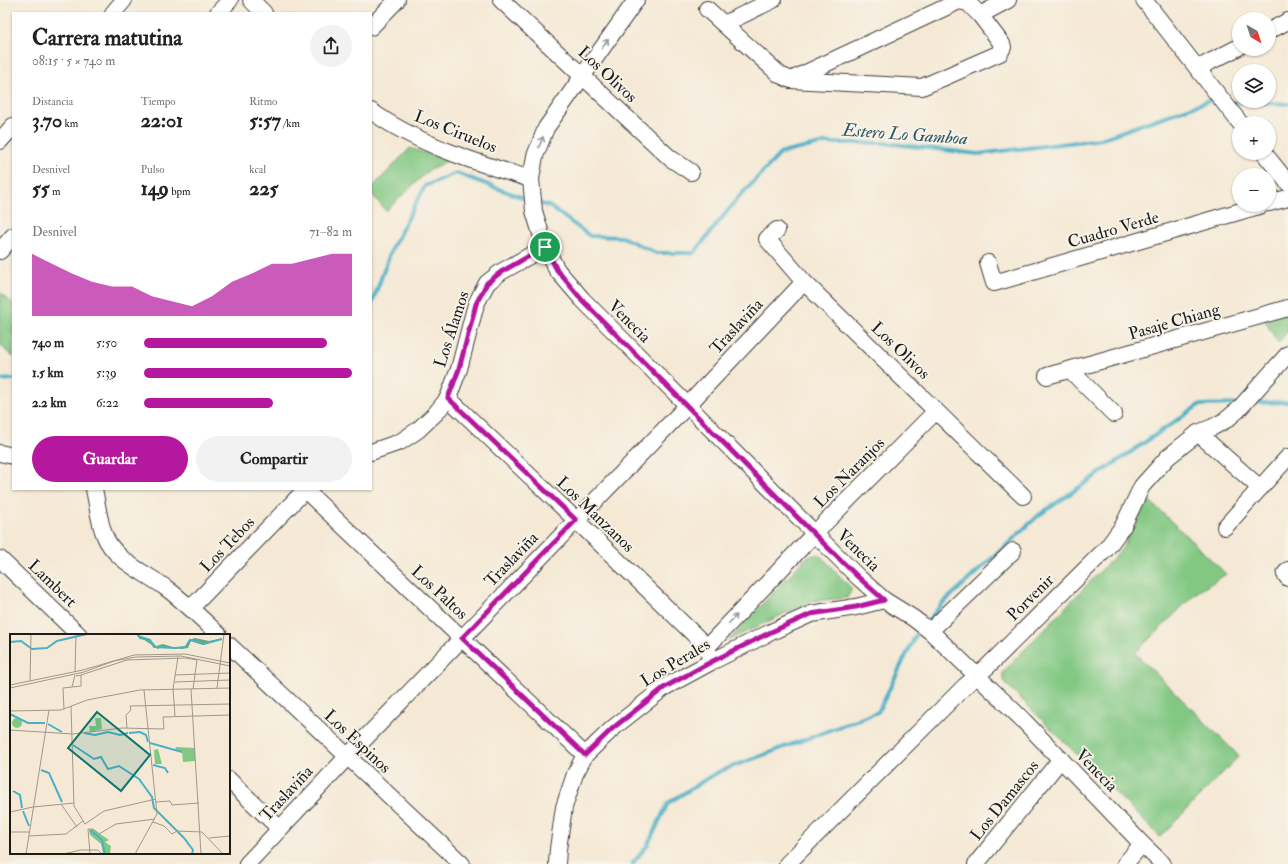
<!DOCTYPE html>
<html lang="es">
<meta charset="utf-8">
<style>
:root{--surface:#fff;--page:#f2f2f2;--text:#222;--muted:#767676;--accent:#b5179e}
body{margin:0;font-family:"IM FELL Double Pica",serif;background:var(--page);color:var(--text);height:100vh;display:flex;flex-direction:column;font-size:15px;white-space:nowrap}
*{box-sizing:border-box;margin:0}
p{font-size:13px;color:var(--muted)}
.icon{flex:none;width:22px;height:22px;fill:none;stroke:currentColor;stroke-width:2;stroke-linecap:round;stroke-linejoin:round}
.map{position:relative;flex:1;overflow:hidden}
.side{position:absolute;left:12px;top:12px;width:360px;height:478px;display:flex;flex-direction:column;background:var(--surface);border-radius:0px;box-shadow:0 1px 3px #0004}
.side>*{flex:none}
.needle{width:26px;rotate:141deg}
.controls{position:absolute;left:1232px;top:12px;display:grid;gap:8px}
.controls a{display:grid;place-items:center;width:44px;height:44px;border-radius:50%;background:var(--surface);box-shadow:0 1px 3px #0004;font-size:20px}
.pin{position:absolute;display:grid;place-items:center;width:34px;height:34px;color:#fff;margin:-17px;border:2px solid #fff;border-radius:50%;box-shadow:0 1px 4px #0007}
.round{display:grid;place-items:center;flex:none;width:42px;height:42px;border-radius:21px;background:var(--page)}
.headline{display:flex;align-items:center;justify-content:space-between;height:68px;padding:0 20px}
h1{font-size:22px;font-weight:700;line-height:30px}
.stats{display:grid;grid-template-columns:repeat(3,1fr);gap:6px;height:68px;padding:4px 20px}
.stats div{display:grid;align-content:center}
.stats b{font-size:20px;font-weight:700}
.stats small{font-size:11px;font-weight:400}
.stats p{font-size:11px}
.chart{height:112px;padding:8px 20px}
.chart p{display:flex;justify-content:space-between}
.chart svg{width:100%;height:72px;margin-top:4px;fill:var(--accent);opacity:.7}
.action{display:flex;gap:8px;margin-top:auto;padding:8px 20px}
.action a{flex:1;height:46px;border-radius:24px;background:var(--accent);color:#fff;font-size:16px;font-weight:700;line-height:46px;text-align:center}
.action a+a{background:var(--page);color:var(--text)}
ul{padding:0 20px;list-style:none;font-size:13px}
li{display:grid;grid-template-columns:64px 48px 1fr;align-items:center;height:30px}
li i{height:10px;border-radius:5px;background:var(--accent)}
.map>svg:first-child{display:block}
.green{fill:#82c883;stroke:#4f7250}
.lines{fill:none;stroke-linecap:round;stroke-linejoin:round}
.stream{stroke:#49b0c8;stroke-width:4}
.minor-casing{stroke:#3d3b38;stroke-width:18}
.minor{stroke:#fff;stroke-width:16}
.oneway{stroke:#999}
.route-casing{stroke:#fff;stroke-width:8}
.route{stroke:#b5179e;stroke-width:5}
.labels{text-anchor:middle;stroke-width:4;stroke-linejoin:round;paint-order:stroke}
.street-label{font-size:17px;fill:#1c1c1c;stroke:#f7f3e8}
.water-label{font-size:18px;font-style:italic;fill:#2e5761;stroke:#f7f3e8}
.inset-river{fill:none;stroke:#49b0c8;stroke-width:2}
.inset-road{fill:none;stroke:#9e978b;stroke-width:1}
.view{fill:#0f766e;fill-opacity:0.15;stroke:#0f766e;stroke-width:2}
.inset-edge{fill:none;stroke:#1c1c1c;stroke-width:2}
</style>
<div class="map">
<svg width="1288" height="864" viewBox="0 0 1288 864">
<rect width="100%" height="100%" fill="#f7f3e8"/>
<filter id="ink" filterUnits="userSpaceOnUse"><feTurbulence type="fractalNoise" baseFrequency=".025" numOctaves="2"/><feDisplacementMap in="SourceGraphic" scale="8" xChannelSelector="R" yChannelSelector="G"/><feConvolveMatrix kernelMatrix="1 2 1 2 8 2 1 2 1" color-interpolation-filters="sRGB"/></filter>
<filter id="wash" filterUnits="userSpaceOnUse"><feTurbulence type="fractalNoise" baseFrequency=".012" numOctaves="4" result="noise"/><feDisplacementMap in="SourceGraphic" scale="16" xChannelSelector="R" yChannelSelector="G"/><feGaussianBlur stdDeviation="0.9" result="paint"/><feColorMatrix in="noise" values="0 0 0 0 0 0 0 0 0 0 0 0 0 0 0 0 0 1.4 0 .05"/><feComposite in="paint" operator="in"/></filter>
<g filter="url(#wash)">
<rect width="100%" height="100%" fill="#f5e9d5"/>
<g class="green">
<polygon points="410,148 447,161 429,170 386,211 371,193 371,189"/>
<polygon points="0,292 13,304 13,357 0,345"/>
<polygon points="1288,312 1288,331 1278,343 1264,319"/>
<polygon points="1149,500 1226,574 1196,593 1135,653 1239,756 1160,837 1003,681 1003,672 1115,556 1123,547"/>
<polygon points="819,554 852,589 847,598 811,601 729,640 807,557"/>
</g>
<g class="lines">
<g class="stream">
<polyline points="1230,102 1288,104"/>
<polyline points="538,203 549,206 590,236 622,237 656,253 694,253 737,199 781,153 825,143 885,143 978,154 1101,139 1208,101 1217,101"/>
<polyline points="371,306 392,248 425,186 456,173 529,200"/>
<polyline points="0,380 13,379"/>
<polyline points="1250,403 1288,402"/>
<polyline points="926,623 942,604 1039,515 1199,405 1237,404"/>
<polyline points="632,864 647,846 668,803 718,772 878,712 916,635 922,629"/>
</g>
</g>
</g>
<g filter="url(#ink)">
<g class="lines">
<defs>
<g id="minor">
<polyline points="251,0 264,13"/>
<polyline points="501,0 670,158 691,172"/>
<polyline points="636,0 546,128 535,156 531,179 534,211 545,247 557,270 582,299 858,577 884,600 913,618 930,631 1021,718 1142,844 1163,864"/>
<polyline points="1144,0 1240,123"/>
<polyline points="707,9 780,75 791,80 959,1 968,3 980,15 1002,44 1003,47 1000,53 922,87 791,80"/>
<polyline points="113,13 124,0"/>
<polyline points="218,13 230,0"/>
<polyline points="980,15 1008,0"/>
<polyline points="724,24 773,0"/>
<polyline points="371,27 397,0"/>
<polyline points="1269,31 1288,21"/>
<polyline points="1198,68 1239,47"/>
<path d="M371,111C417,144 477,163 531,179"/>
<polyline points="0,141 13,126"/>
<polyline points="1264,153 1288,183"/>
<polyline points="1269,203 1288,198"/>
<polyline points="777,230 767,239 804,282 1023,496"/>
<polyline points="0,251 13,236"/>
<polyline points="988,263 994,283 1262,205"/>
<polyline points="1070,370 1114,414"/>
<polyline points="1047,376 1288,308"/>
<polyline points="448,398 576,520 707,647 711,662"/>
<polyline points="1198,433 1260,488"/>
<polyline points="371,452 400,442 418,430 436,413 448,398 459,369 476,304 487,283 501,272 545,247"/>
<polyline points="0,453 13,456"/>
<path d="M94,489C97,503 99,521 104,534C114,561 145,572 166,588C185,602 202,619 219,635"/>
<polyline points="304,489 585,755"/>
<polyline points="1225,527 1288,457"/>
<polyline points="0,559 79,635"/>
<polyline points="1288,570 1285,574 1288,578"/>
<polyline points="191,608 306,489"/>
<polyline points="930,631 1013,551"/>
<polyline points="229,645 462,864"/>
<polyline points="707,647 814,534 936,411"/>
<polyline points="229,780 279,828"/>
<polyline points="247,864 347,757 687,406 804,282"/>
<polyline points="557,864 558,849 564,807 575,774 585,755 613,728 665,687 711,662 771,632 811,614 856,607 884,600"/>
<polyline points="787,864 965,686 987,667 1107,548 1123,526 1142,486 1168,457 1198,433 1213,427 1226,420 1238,410 1288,354"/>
<polyline points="976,864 1061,759"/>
<polyline points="1125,864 1142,844"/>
</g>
</defs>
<use href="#minor" class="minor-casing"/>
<use href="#minor" class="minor"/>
</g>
<defs><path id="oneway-shaft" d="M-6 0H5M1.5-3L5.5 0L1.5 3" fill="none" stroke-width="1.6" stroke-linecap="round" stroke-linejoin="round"/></defs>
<g class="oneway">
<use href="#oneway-shaft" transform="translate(605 44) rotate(-55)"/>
<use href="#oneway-shaft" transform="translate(541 142) rotate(-68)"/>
<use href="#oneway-shaft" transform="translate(733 619) rotate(-46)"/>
</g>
</g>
<g class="lines" filter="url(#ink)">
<defs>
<polygon id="route" points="545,247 557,270 582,300 814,534 858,577 884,600 856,607 811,614 771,632 711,662 665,687 613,728 585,755 462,638 576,520 448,398 459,369 476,304 487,283 501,272"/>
</defs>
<use href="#route" class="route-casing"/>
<use href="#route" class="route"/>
</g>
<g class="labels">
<g class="street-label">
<text transform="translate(608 74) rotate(43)" y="6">Los Olivos</text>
<text transform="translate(456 131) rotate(22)" y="6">Los Ciruelos</text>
<text transform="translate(1113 229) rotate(-16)" y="6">Cuadro Verde</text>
<text transform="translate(630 321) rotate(45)" y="6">Venecia</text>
<text transform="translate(1174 321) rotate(-16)" y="6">Pasaje Chiang</text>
<text transform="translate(736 326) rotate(-47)" y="6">Traslaviña</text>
<text transform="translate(451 329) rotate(-72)" y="6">Los Álamos</text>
<text transform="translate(901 350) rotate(44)" y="6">Los Olivos</text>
<text transform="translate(849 472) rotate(-45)" y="6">Los Naranjos</text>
<text transform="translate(596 514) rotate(44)" y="6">Los Manzanos</text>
<text transform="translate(227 544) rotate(-46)" y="6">Los Tebos</text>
<text transform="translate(859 550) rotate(44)" y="6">Venecia</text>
<text transform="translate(511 559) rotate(-46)" y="6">Traslaviña</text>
<text transform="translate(53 583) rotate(44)" y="6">Lambert</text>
<text transform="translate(440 592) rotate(43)" y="6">Los Paltos</text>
<text transform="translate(1030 597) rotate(-45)" y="6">Porvenir</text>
<text transform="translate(675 662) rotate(-31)" y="6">Los Perales</text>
<text transform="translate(358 741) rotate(43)" y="6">Los Espinos</text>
<text transform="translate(1097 770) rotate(46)" y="6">Venecia</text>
<text transform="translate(286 793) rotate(-47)" y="6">Traslaviña</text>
<text transform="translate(1004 800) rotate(-51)" y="6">Los Damascos</text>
</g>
<g class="water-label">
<text transform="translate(905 134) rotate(4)" y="6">Estero Lo Gamboa</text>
</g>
</g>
<g transform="translate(10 634)">
<rect width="220" height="220" fill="#f5e9d5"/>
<path d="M2 89a5 5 0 1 1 10 0a5 5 0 1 1-10 0ZM85,84H91L92,95L80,98L79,92H86ZM166,113L185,114V127L173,128L172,118L165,116ZM148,115L152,130H145L144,116ZM83,195L99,206L95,208L101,212L100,220H93L91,210L80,201L79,196Z" fill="#82c883"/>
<path d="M125,0L140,5L146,12L153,10L166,14L175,12L179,6L185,4L199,7L213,4L193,11L181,7L178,14L172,15L151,13L148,15Z" fill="#69ac71"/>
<path class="inset-river" d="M127,0L130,4L140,6L144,13L165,14L176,13L180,6L194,10L212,5M0,8L11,7L22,15L37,14L47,7L77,0M0,80L18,89H35M38,90L52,98M74,99L85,101L98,98L110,101L118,99M119,99L130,98L136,101L138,108M140,109L172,118M63,111L84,125L91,123L98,135L109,132L129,145L142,163L144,174L174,204L183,216L182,220M143,131L155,134L158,139M31,136L39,139L52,168M3,157L10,161L12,174M13,177L19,192M80,196L92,206L95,220"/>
<path class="inset-road" d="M65,38L66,0M71,41L117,26L175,24L187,26L183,55M165,41L220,39M20,47L21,0M165,48L220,46M0,51L73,36L124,21L175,20L220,29M62,53L65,41M0,54L74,38L104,27L126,23L171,22L220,32M207,54L214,0M181,55L191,220M61,72L64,172L75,190L94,177L146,165M54,75L53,54L71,52V41L66,42M0,77L51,76L77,66L130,56L220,54M165,82L163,55L168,23M117,94L116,81L121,76L120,72L220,70M0,96L63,100L112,94L154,95L153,83L220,81M146,168L160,167L162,171L189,169M51,170L67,193M23,173L64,169M0,178L23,173M143,188L154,192L162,200L167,197L192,198L213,220M0,198H19M19,202L56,200L73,187M199,204L220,202M16,220L39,76M53,220L71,216H88L92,220M80,220L78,195H83L89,200L106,190L145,185M125,220L147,180L134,56"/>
<path class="view" d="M87,78L140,121L111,157L58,114Z"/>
<rect width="220" height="220" class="inset-edge"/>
</g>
</svg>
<div class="controls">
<a><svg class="needle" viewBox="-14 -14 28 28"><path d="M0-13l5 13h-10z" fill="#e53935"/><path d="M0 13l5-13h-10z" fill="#767676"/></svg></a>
<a><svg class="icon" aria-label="layers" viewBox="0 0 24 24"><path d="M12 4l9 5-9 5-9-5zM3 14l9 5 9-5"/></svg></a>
<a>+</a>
<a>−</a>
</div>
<div class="pin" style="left:545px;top:247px;background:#1e9e55"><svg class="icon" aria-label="arrive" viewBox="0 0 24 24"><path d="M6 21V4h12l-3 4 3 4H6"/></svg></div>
<section class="side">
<div class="headline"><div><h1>Carrera matutina</h1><p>08:15 · 5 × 740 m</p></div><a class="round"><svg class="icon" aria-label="share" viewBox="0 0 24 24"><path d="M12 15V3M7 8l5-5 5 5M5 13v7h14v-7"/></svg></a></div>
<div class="stats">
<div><p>Distancia</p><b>3.70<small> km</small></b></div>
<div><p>Tiempo</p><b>22:01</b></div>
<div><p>Ritmo</p><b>5:57<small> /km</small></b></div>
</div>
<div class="stats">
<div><p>Desnivel</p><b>55<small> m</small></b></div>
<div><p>Pulso</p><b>149<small> bpm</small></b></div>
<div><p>kcal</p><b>225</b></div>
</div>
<div class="chart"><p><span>Desnivel</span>71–82 m</p>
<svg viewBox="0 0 160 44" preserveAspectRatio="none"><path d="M0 44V6L10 12L20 18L30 23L40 26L50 26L60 32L70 35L80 38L90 32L100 23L110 18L120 12L130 12L140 9L150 6L160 6V44z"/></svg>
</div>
<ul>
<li><b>740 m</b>5:50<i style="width:88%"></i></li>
<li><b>1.5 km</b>5:39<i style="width:100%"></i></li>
<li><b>2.2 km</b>6:22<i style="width:62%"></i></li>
</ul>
<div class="action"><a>Guardar</a><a>Compartir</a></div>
</section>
</div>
